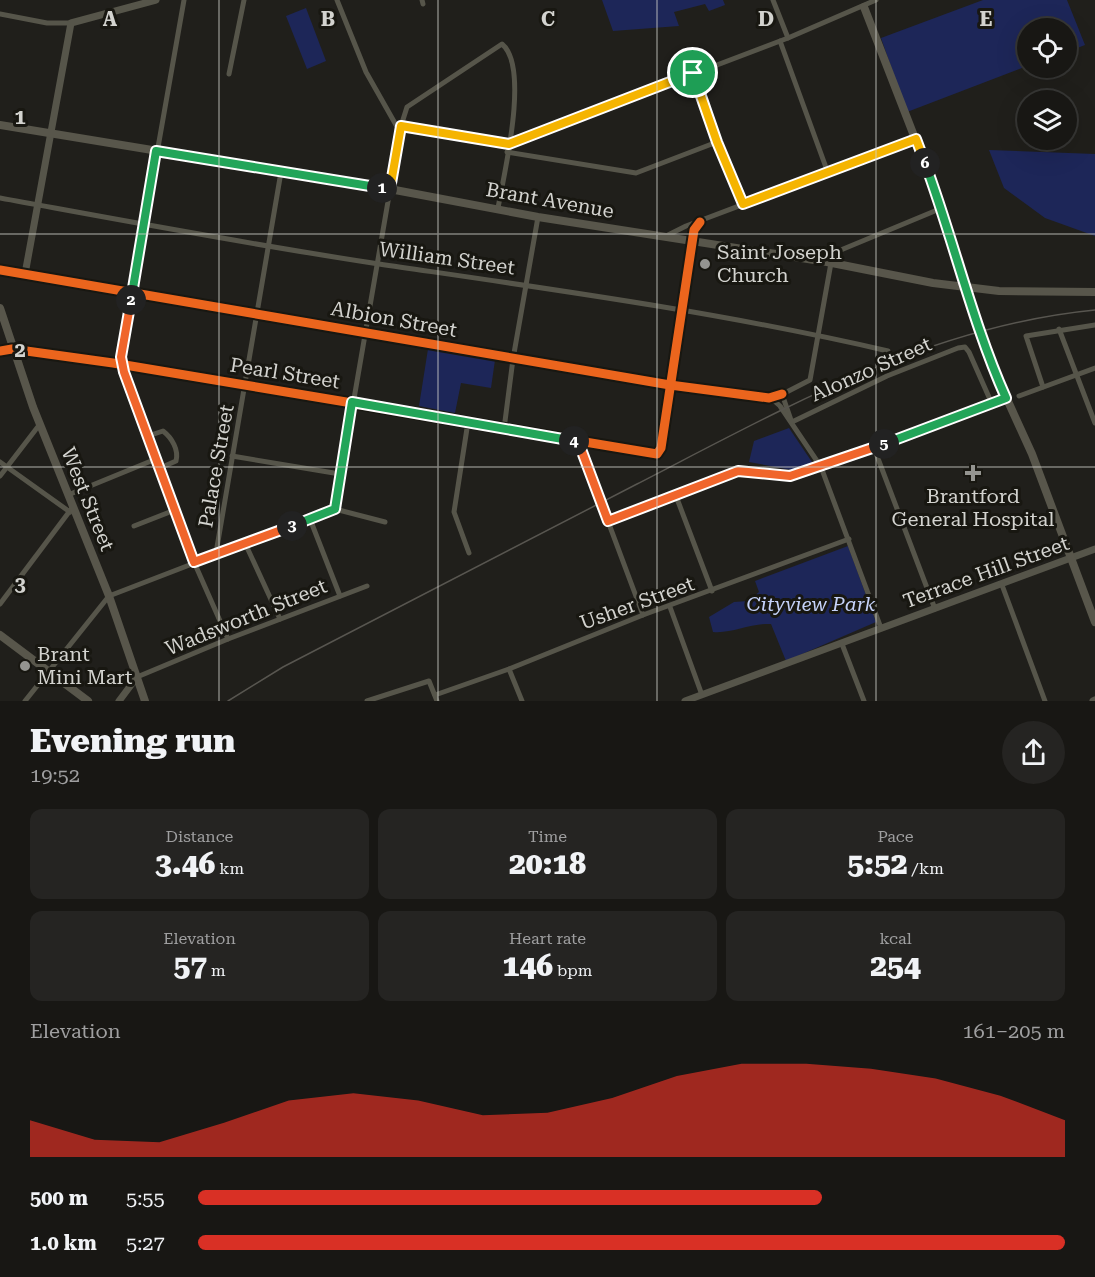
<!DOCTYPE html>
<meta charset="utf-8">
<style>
:root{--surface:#181714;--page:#252422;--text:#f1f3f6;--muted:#9f9fa0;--line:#363634;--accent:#d93025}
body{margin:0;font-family:"Roboto Serif",serif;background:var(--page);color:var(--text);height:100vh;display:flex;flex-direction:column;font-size:22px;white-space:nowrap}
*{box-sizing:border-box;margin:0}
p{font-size:20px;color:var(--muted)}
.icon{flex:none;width:33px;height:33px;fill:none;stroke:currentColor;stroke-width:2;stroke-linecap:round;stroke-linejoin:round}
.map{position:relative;height:701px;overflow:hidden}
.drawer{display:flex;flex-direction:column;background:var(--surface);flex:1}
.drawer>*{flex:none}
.tools{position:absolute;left:1017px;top:18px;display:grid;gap:12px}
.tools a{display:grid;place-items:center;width:60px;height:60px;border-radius:50%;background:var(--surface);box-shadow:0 6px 24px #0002,0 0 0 2px var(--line);font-size:30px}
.pin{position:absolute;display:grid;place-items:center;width:51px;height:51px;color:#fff;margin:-26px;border:3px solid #fff;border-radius:50%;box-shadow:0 2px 6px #0007}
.km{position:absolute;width:30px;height:30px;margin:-15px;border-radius:50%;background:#222;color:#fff;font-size:16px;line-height:30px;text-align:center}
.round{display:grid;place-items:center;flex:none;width:63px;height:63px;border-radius:32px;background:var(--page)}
.headline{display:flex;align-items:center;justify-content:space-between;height:102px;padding:0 30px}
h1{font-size:33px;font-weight:800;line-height:45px}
.stats{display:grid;grid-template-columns:repeat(3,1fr);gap:9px;height:102px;padding:6px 30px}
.stats div{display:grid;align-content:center;border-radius:12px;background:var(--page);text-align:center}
.stats b{font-size:30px;font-weight:800}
.stats small{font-size:16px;font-weight:400}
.stats p{font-size:16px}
.chart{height:168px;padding:12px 30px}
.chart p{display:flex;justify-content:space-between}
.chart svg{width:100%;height:108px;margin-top:6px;fill:var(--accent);opacity:.7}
ul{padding:0 30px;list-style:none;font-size:20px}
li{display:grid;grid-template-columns:96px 72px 1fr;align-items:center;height:45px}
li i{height:15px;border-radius:8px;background:var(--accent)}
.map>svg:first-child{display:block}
.green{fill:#1d2658}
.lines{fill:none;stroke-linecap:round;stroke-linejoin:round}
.minor{stroke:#56554a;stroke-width:5}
.tertiary{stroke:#56554a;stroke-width:7}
.secondary{stroke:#58564b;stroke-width:8}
.rail{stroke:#585650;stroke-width:1.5}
.cycleway-casing{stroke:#181711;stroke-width:13}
.cycleway{stroke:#eb651d;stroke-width:9}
.split-1-casing{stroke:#fff;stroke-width:12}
.split-2-casing{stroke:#fff;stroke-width:12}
.split-3-casing{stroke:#fff;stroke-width:12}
.split-4-casing{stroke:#fff;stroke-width:12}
.split-5-casing{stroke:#fff;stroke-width:12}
.split-6-casing{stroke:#fff;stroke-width:12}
.split-7-casing{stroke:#fff;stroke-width:12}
.split-1{stroke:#f5b400;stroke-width:8}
.split-2{stroke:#22a559;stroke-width:8}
.split-3{stroke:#f0652b;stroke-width:8}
.split-4{stroke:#22a559;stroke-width:8}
.split-5{stroke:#f0652b;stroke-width:8}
.split-6{stroke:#22a559;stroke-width:8}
.split-7{stroke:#f5b400;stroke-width:8}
.grid{fill:none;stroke:#d3d3cf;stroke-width:1.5;stroke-opacity:0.55}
.poi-dot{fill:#949490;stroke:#181711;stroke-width:2}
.labels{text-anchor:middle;stroke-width:6;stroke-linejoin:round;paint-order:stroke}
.street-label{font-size:20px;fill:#d3d3cf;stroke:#181711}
.poi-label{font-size:20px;fill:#d3d3cf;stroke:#181711;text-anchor:start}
.park-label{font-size:20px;font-style:italic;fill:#c5d2f9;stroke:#181711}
.grid-label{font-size:20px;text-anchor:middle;font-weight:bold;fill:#d3d3cf;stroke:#181711;stroke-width:6;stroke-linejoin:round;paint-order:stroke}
</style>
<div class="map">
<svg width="1095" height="701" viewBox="0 0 1095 701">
<rect width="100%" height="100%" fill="#201f1b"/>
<g class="green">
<polygon points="602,0 723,0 725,5 709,11 705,4 674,12 679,26 613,31"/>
<polygon points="983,0 1067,0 1085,45 1067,52 1066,28 1028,28 1027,66 907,112 881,38"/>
<polygon points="306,8 326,61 307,69 286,16"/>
<polygon points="989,150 1095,154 1095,236 1045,218 1004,188"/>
<polygon points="428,349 495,360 491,388 461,383 455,413 419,406"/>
<polygon points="789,428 814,465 792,470 749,462 754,441"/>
<path d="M848,546L876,622L786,661L771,624C751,623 731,634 713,632L709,617L734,602L748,601L759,592L755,581Z"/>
</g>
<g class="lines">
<g class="minor">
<polyline points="184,0 121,357 124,372 194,562 228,639"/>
<polyline points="337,0 366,72 396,125 509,144 788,38 876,0"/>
<polyline points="422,0 423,4"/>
<polyline points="773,0 788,38"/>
<polyline points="0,14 47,23 71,23"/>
<polyline points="780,41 828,173"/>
<polyline points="693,73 717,142 743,204"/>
<polyline points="229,74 244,0"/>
<polyline points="507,152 636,173 717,142"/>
<path d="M0,198C126,221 253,245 379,264C550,289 720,312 888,351"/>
<polyline points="666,236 686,226 916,139"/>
<polyline points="25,274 670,385 775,398 810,380 831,263 836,252 942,208"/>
<polyline points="1059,329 1095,423"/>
<polyline points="0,351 12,349 113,363 657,454 661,448 694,230 700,222"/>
<polyline points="1043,387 1026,336 1095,325"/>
<polyline points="782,394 791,420"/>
<polyline points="1019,396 1095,368"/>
<polyline points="771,398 780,406 821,467 881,628"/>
<polyline points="468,422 454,512 469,553"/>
<polyline points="792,422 887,376 958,348 965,347 969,352 992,404"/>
<polyline points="504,429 513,359 538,217"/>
<path d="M148,436L163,431C172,438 179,450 176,461L160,468"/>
<polyline points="578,441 643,615"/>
<polyline points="874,448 935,609"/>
<polyline points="232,456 340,474"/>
<polyline points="0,462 70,512"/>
<polyline points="0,476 40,424"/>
<polyline points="68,495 156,459"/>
<polyline points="676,496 712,591"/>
<path d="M335,509L401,126L407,107L502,44C530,67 504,174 498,208"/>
<polyline points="335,509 385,522"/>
<polyline points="310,519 340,596"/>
<polyline points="608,521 738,471 791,476 821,467 1007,397"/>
<polyline points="134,526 175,510"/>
<polyline points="245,543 280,619"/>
<polyline points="216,553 281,172"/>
<polyline points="1002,585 1045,701"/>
<polyline points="0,604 72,508"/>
<polyline points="670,607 702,695"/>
<polyline points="842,644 864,701"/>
<polyline points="509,669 522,701"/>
<polyline points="137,677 228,639 367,586"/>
<polyline points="435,695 509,669 643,615 849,539"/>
<polyline points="25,701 109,596 335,509"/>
<polyline points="367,701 429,681 437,701"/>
</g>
<g class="tertiary">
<polyline points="0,270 25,274 71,23 156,0"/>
<polyline points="119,701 137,677"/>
<polyline points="685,701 1095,549"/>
<polyline points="1093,701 1095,700"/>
</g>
<g class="secondary">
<polyline points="864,7 942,208 986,353 1032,454 1095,622"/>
<polyline points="0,125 395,190 538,217 827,262 933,283 999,291 1095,292"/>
<polyline points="0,308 33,407 109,596 145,701"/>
<polyline points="0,635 88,701"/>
</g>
<path class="rail" d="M228,701L283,667C401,606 519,545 637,484C783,409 928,326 1095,310"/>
<defs>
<g id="cycleway">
<polyline points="0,270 670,385 769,398 782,394"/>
<polyline points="0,351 12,349 113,363 657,454 661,448 694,230 700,222"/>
</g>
</defs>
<use href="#cycleway" class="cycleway-casing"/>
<use href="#cycleway" class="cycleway"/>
</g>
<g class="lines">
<defs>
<polyline id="split-1" points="382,188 390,189 401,126 509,144 693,73"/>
<polyline id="split-2" points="131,300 156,151 382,188"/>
<polyline id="split-3" points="131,300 121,357 124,372 194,562 292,526"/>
<polyline id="split-4" points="292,526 335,509 352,402 574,441"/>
<polyline id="split-5" points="574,441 578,441 608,521 738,471 790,476 884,444"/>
<path id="split-6" d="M884,444L1006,398C972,322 954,241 925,163"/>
<polyline id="split-7" points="693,73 717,142 743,204 916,139 925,163"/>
</defs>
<use href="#split-1" class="split-1-casing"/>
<use href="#split-2" class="split-2-casing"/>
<use href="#split-3" class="split-3-casing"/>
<use href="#split-4" class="split-4-casing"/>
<use href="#split-5" class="split-5-casing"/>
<use href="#split-6" class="split-6-casing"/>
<use href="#split-7" class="split-7-casing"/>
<use href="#split-1" class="split-1"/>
<use href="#split-2" class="split-2"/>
<use href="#split-3" class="split-3"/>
<use href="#split-4" class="split-4"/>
<use href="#split-5" class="split-5"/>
<use href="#split-6" class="split-6"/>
<use href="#split-7" class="split-7"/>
</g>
<path class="grid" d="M219,0V701M438,0V701M657,0V701M876,0V701M0,234H1095M0,467H1095"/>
<g class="poi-dot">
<circle cx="705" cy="264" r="6"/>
<path d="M970 464h6v6h6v6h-6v6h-6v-6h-6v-6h6z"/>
<circle cx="25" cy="666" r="6"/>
</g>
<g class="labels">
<g class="street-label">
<text transform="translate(550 200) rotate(10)" y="7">Brant Avenue</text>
<text transform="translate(447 258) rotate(8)" y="7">William Street</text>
<text transform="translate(394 319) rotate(10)" y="7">Albion Street</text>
<text transform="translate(871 369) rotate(-24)" y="7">Alonzo Street</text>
<text transform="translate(285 373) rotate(9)" y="7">Pearl Street</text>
<text transform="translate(216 466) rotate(-80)" y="7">Palace Street</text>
<text transform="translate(88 499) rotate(68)" y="7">West Street</text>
<text transform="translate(986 572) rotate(-20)" y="7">Terrace Hill Street</text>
<text transform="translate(637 603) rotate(-20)" y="7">Usher Street</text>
<text transform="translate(246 617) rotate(-22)" y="7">Wadsworth Street</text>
</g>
<g class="poi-label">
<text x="717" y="259">Saint Joseph<tspan x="717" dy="23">Church</tspan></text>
<text x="973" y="503" text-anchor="middle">Brantford<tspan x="973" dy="23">General Hospital</tspan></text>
<text x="37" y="661">Brant<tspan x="37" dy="23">Mini Mart</tspan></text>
</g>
<g class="park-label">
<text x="811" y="611">Cityview Park</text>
</g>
</g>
<g class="grid-label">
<text x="110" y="26">A</text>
<text x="328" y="26">B</text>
<text x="548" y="26">C</text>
<text x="766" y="26">D</text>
<text x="986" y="26">E</text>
<text x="20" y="124">1</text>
<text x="20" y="357">2</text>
<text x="20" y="591">3</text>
</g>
</svg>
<div class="tools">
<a><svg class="icon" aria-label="locate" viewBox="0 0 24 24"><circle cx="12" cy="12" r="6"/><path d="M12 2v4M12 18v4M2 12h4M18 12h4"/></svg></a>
<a><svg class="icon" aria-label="layers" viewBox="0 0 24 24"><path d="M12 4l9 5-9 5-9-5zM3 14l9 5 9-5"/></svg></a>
</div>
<div class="pin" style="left:693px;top:73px;background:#1e9e55"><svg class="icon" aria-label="arrive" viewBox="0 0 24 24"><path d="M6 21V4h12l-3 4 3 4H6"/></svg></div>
<b class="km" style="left:382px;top:188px">1</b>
<b class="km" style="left:131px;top:300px">2</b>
<b class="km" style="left:292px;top:526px">3</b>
<b class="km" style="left:574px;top:441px">4</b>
<b class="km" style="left:884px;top:444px">5</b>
<b class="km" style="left:925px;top:163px">6</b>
</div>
<section class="drawer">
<div class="headline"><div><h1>Evening run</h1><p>19:52</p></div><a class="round"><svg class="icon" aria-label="share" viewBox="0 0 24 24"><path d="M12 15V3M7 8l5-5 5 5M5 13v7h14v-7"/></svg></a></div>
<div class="stats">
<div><p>Distance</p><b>3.46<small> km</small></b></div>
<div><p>Time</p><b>20:18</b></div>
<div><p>Pace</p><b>5:52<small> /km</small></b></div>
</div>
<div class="stats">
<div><p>Elevation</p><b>57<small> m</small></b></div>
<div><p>Heart rate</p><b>146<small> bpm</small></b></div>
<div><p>kcal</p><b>254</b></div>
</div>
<div class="chart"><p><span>Elevation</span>161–205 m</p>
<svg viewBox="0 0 160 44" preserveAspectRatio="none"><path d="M0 44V29L10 37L20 38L30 30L40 21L50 18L60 21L70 27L80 26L90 20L100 11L110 6L120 6L130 8L140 12L150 19L160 29V44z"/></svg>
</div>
<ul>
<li><b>500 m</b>5:55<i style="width:72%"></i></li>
<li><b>1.0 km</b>5:27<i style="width:100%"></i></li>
</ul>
</section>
